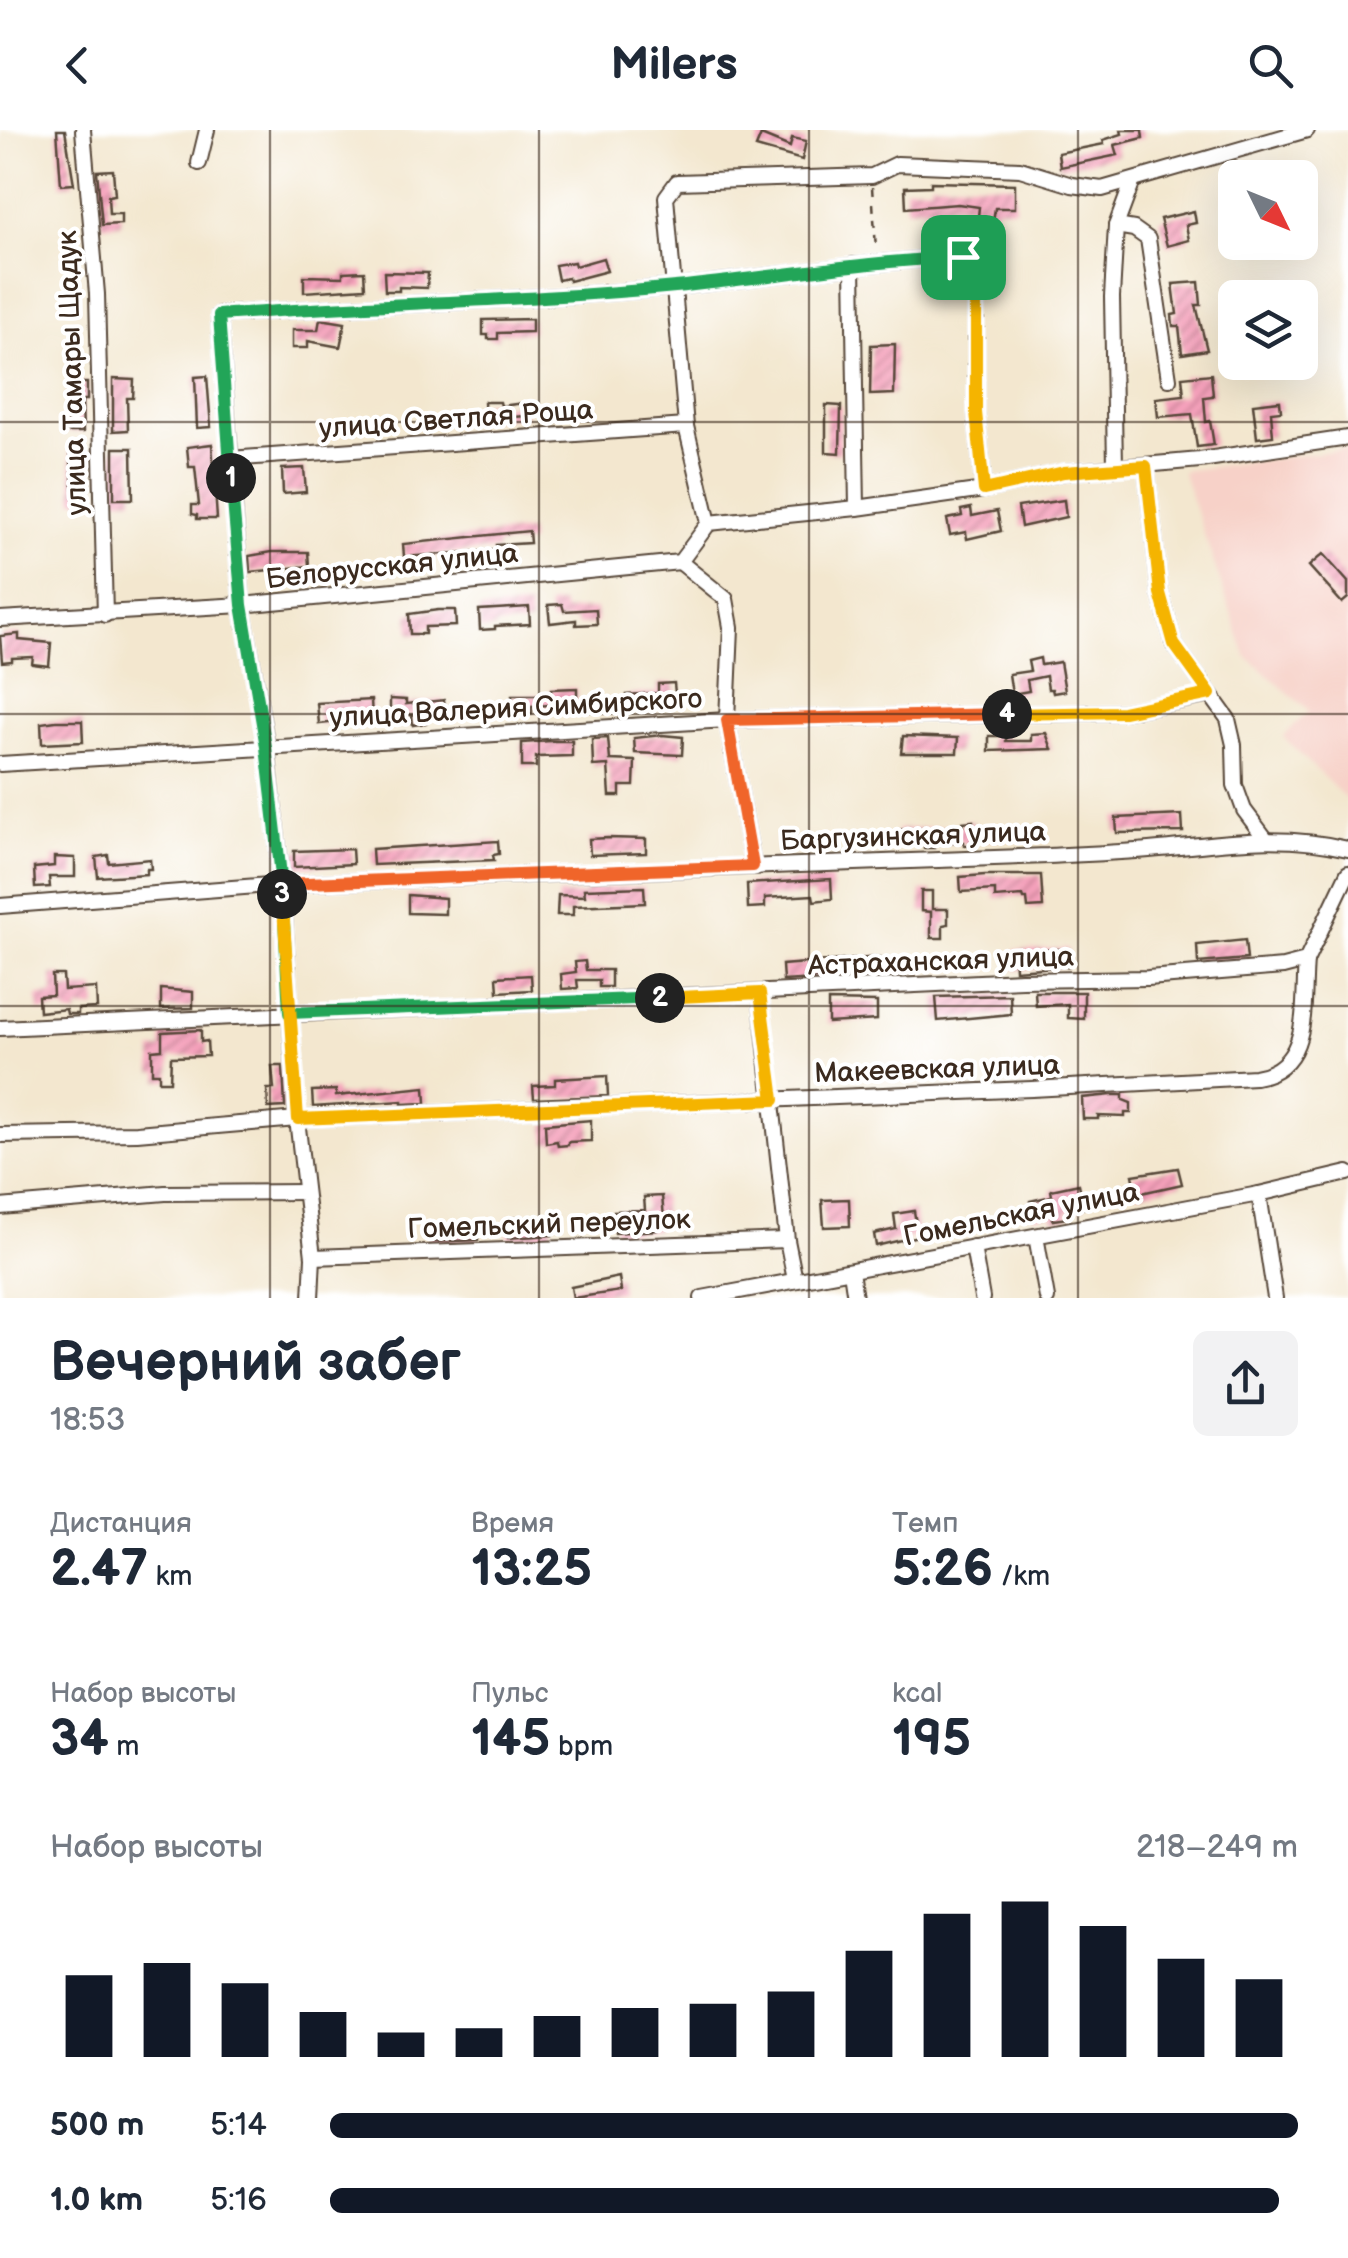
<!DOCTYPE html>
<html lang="ru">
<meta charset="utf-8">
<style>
:root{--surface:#fff;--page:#f2f2f3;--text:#1f2937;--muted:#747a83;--accent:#111827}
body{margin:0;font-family:"Balsamiq Sans",sans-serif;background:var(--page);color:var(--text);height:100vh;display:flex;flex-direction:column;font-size:38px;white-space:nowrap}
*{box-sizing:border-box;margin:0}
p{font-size:32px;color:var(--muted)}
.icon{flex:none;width:55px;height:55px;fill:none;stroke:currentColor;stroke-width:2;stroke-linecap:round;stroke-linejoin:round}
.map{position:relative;height:1168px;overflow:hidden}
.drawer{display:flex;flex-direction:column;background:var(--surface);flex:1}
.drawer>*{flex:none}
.needle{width:65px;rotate:133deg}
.fabs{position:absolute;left:1218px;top:30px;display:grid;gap:20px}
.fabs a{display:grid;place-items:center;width:100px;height:100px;border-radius:15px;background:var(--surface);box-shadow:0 10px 40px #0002;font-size:50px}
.pin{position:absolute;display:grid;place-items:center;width:85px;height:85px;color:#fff;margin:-42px;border-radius:20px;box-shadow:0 5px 15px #0006}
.km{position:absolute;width:50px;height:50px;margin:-25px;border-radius:50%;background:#222;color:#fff;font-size:28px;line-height:50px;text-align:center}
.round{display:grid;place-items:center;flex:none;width:105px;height:105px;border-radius:15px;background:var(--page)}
.summary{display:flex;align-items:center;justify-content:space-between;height:170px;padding:0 50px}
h1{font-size:55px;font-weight:700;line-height:75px}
.stats{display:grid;grid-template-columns:repeat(3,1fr);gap:15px;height:170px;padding:10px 50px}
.stats div{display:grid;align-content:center}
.stats b{font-size:50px;font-weight:700}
.stats small{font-size:28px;font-weight:400}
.stats p{font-size:28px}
.chart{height:280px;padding:20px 50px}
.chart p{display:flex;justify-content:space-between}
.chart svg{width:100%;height:180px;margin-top:10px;stroke:var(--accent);stroke-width:6}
ul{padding:0 50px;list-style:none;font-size:32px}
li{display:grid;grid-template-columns:160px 120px 1fr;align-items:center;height:75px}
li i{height:25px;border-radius:12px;background:var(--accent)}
header{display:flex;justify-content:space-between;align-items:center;height:130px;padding:0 50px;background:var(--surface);font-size:45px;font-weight:700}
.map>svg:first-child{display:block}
.built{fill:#f7d1c8}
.building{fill:url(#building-hatch)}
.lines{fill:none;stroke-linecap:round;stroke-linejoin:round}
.minor-casing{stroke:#574639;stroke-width:18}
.path{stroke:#574639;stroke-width:2.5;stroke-dasharray:8 8;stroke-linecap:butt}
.minor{stroke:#fff;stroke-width:14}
.split-1-casing{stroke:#fff;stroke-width:20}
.split-2-casing{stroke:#fff;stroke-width:20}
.split-3-casing{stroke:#fff;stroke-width:20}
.split-4-casing{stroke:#fff;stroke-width:20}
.split-5-casing{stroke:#fff;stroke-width:20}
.split-1{stroke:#22a559;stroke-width:12}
.split-2{stroke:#22a559;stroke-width:12}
.split-3{stroke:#f5b400;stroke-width:12}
.split-4{stroke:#f0652b;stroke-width:12}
.split-5{stroke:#f5b400;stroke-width:12}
.grid{fill:none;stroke:#3b2a1e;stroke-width:2.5;stroke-opacity:0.55}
.labels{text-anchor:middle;stroke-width:8;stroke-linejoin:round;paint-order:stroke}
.street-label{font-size:28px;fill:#3b2a1e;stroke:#fff}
</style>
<header><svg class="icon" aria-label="back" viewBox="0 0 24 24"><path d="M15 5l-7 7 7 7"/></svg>Milers<svg class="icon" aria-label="search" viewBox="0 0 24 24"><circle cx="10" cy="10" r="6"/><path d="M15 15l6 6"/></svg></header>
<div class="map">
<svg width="1348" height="1168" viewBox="0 0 1348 1168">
<defs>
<pattern id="building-hatch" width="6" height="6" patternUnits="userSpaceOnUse" patternTransform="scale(2.5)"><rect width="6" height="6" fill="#f5a1bb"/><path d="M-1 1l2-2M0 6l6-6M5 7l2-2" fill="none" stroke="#c88397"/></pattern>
</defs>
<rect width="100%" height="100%" fill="#fff"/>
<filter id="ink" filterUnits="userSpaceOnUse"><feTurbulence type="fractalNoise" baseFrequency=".01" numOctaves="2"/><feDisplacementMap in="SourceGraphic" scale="20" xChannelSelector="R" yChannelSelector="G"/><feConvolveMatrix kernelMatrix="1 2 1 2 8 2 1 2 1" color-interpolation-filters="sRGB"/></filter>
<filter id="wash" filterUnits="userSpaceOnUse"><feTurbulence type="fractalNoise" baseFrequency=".0048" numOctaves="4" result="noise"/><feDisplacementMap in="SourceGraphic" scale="40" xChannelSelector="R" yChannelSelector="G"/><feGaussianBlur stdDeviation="2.25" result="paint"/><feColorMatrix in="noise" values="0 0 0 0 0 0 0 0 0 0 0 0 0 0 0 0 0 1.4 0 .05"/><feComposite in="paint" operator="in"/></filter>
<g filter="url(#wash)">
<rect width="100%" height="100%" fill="#f3e7cf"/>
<polygon class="built" points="1348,319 1348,671 1283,607 1309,581 1246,526 1182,341"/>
<g id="blocks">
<g class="building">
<polygon points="57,0 65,0 74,54 61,55"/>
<polygon points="1121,0 1142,0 1143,8 1115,15 1118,25 1060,37 1058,23 1104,14 1103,10 1122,4"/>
<polygon points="761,5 790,17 792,8 806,11 802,30 756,17"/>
<polygon points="113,40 115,65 108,66 109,84 121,84 121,94 102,95 97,41"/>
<polygon points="931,52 1015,54 1015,78 995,78 992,98 977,96 979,77 958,74 906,78 905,57 931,56"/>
<polygon points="1194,81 1196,93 1186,95 1189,110 1167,116 1160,89"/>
<polygon points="603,128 607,141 569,151 568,148 558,150 555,135 574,132 575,136"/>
<polygon points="364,141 365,158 304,162 304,146 343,147 343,142"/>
<polygon points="384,142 428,143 427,158 399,157 399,161 385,161"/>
<polygon points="1199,152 1201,175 1196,175 1207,220 1182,224 1179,196 1173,196 1172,185 1177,184 1173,154"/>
<polygon points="320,189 345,193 340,217 308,211 308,218 292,218 292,200 318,200"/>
<polygon points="532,189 532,202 498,203 498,209 488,209 488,205 483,205 483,190"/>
<polygon points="895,214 894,264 870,265 871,215"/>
<polygon points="1211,244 1213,266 1204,267 1206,292 1210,291 1214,315 1197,317 1192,284 1158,287 1156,268 1184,265 1182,247"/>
<polygon points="207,246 211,297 197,298 195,247"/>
<polygon points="113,249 134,250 133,268 127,268 128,300 113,301"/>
<polygon points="68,253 87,253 87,270 82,270 83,302 67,302"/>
<polygon points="1280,271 1281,281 1271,282 1273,306 1257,308 1253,274"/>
<polygon points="484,272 500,272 501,276 524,273 526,286 485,289"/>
<polygon points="826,275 841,276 840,323 826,322"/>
<polygon points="212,314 217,389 197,389 197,385 192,384 192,375 199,375 195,337 189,337 187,317"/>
<polygon points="70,318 83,318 85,370 74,370"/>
<polygon points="114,318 132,318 133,369 114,369"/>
<polygon points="304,338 306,362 283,364 282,339"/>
<polygon points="1064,370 1066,387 1021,397 1018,377"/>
<polygon points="971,378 972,386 997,381 1001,401 967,409 966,402 950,405 947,389 962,386 961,380"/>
<polygon points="529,401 530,413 496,415 497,420 404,427 403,414"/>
<polygon points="272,422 308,422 309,436 250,442 249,426"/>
<polygon points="1323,424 1348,452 1348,468 1342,473 1309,436"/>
<polygon points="562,474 564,481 596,479 597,494 576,495 576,490 550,493 548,475"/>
<polygon points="529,477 530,494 495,496 495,499 480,500 479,480"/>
<polygon points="438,480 455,480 456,496 425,497 425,504 410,504 409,484"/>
<polygon points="19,504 19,510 51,513 49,536 32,534 33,527 12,528 12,531 2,532 0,506"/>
<polygon points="1040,528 1041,535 1060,532 1065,561 1053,563 1052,559 1048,559 1046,546 1027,550 1029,561 1012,564 1009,544 1030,541 1028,531"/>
<polygon points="674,553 676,574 628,578 627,565 658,563 658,554"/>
<polygon points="577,558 577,580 551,581 551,575 532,576 532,583 512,584 512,565 551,565 551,559"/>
<polygon points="390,569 406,570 406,574 444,570 446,587 426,589 426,593 413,595 412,585 390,585"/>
<polygon points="371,570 372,588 319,594 317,573"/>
<polygon points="56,591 82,591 83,612 42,614 41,593"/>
<polygon points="1046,603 1052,619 989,621 989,606 1006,606 1006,611 1031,611 1031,604"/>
<polygon points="662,605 683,607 682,625 635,623 634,608"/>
<polygon points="903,606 958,608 957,623 901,623"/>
<polygon points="608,608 610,630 635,631 634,656 620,656 620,666 610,666 608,635 593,636 592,609"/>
<polygon points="551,611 572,611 572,626 536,627 536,637 522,637 522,613"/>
<polygon points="1182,685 1183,702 1117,703 1116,688"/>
<polygon points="973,691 973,698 1005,697 1005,709 974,710 974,715 964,715 964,712 934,712 934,718 924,718 924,713 897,713 897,700 963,696 963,692"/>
<polygon points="608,708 646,709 646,723 590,725 589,709"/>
<polygon points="498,711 499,724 493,725 494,730 373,735 372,719"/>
<polygon points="352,719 353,734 294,737 294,721"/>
<polygon points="108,725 109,733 150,729 151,739 147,739 147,744 98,747 96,727"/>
<polygon points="54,727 75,728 75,747 49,747 50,757 35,758 34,738 54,736"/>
<polygon points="985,745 1041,745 1043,777 1028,778 1027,769 1024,769 1023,766 995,768 995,760 961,762 960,747"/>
<polygon points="831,749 832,769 814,771 813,765 765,768 765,777 748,778 747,754"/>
<polygon points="644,757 645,773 573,776 573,785 557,785 558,765 585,766 584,759"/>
<polygon points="921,761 932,761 932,779 948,779 948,794 943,795 943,808 931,808 931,782 921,781"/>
<polygon points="408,765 445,768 445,784 408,783"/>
<polygon points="1245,810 1247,829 1198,833 1197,815"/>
<polygon points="1068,819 1069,836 1015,840 1014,820"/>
<polygon points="879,827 880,845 783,851 782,835"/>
<polygon points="585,831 586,840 611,840 611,857 599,857 599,850 577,850 578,858 562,859 561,844 576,842 575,832"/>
<polygon points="52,845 63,845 64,860 96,858 97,878 78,879 78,884 67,884 66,879 39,882 38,866 53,865"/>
<polygon points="531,845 532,860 498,862 497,847"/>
<polygon points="161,859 193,862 193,878 161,879"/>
<polygon points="1035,862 1084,862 1084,889 1068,888 1068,874 1036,876"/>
<polygon points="1010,865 1011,884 938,891 936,867"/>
<polygon points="828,871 877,872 877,890 828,893"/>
<polygon points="201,900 201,912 207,911 208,926 171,927 170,951 159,951 159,943 152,943 152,920 162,919 162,902"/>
<polygon points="272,936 283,936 285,977 268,978 267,959 274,959"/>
<polygon points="607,946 608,966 534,969 533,956 555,955 555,949"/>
<polygon points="425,957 426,973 402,974 402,971 313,977 312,961 336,960 336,966"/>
<polygon points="1112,965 1123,965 1123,970 1131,973 1131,983 1125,983 1125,987 1098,986 1098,989 1083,989 1082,968"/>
<polygon points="591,990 591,1011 568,1012 568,1015 558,1016 557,1011 546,1013 545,994"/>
<polygon points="1178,1038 1182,1054 1137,1064 1133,1045"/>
<polygon points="1079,1054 1084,1078 1067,1081 1068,1088 1053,1090 1052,1084 1033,1087 1030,1071 1052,1066 1051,1060"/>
<polygon points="662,1066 664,1088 656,1088 657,1100 615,1103 614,1081 645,1080 644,1067"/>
<polygon points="849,1069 850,1096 824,1097 822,1070"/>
<polygon points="914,1081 918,1106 876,1116 874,1104 896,1099 894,1084"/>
<polygon points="551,1087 552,1105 508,1108 507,1088"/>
<polygon points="477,1094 478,1110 429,1112 429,1099"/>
<polygon points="619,1147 621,1161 573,1168 571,1157"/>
</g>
</g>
</g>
<g filter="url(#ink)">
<use href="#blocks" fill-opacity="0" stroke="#574639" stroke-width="2.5"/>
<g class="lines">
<defs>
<g id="minor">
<polyline points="83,0 97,164 105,485"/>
<polyline points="199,33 207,0"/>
<polyline points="1116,96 1134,99 1148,109 1169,249"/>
<polyline points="853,135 857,378"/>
<polyline points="229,329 686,296"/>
<polyline points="1115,336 1112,167 1116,96 1132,53"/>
<polyline points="1146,336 1160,463 1174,514 1228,589 1234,615 1235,655 1244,680 1265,708"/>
<polyline points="709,393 686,296 666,67 677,52 872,46 897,34 1020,39 1072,55 1102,59 1307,0"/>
<polyline points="709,393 857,378 984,360 1065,342 1200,330 1348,308"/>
<polyline points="680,432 726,469 731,497 727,590 753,735"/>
<polyline points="0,489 242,475 680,432 709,393"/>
<polyline points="0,634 727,590 1123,582 1211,565"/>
<path d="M0,776L282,754L1048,726C1082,724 1115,723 1149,720C1220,714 1276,702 1348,719"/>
<polyline points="760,863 787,1110 795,1150"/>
<polyline points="0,898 1022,850 1148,848 1283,837 1306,831 1348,743"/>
<path d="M0,1005L137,1003L297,989L1032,959L1255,947C1312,938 1302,876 1306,831"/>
<polyline points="1259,1064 1275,1168"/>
<polyline points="0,1077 165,1063 305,1062"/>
<polyline points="1036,1106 1047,1168"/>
<polyline points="973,1117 982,1168"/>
<polyline points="313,1127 787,1110"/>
<polyline points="851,1141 855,1168"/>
<path d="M311,1168L313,1127L297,989L282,754L267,617L242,475L219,185C371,173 523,172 675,157C771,147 866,131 963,127L976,143V282L984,360"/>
<polyline points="702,1168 1259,1064 1348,1043"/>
</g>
</defs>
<use href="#minor" class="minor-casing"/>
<polyline class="path" points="872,57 876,119"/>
<use href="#minor" class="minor"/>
</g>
</g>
<g class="lines" filter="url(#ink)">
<defs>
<path id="split-1" d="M231,348L219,185C371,173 523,172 675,157C772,147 866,131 963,127"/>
<polyline id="split-2" points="231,348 242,475 266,617 282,754 289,883 660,868"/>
<polyline id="split-3" points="282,764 298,989 774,970 760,863 660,868"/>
<polyline id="split-4" points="282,764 282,754 753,736 727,590 1007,584"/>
<polyline id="split-5" points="963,127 976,143 976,282 984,360 1064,342 1146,336 1160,463 1174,514 1210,564 1123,582 1007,584"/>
</defs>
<use href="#split-1" class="split-1-casing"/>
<use href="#split-2" class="split-2-casing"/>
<use href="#split-3" class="split-3-casing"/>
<use href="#split-4" class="split-4-casing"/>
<use href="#split-5" class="split-5-casing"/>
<use href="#split-1" class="split-1"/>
<use href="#split-2" class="split-2"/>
<use href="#split-3" class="split-3"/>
<use href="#split-4" class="split-4"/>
<use href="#split-5" class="split-5"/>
</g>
<path class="grid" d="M270,0V1168M539,0V1168M809,0V1168M1078,0V1168M0,292H1348M0,584H1348M0,876H1348"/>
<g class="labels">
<g class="street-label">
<text transform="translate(71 243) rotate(-92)" y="10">улица Тамары Щадук</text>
<text transform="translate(456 288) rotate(-4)" y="10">улица Светлая Роща</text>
<text transform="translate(392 435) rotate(-6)" y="10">Белорусская улица</text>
<text transform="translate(516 577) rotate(-3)" y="10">улица Валерия Симбирского</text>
<text transform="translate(913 705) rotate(-2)" y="10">Баргузинская улица</text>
<text transform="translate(941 830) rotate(-2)" y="10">Астраханская улица</text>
<text transform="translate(937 938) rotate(-2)" y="10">Макеевская улица</text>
<text transform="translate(1021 1083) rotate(-11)" y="10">Гомельская улица</text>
<text transform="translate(549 1093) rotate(-2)" y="10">Гомельский переулок</text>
</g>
</g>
</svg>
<div class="fabs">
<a><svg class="needle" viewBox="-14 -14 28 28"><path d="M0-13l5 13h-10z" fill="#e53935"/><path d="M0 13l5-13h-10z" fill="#747a83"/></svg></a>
<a><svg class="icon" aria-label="layers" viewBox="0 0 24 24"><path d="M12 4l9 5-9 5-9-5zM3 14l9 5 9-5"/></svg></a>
</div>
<div class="pin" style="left:963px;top:127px;background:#1e9e55"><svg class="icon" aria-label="arrive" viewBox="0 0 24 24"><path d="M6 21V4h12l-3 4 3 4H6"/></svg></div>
<b class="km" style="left:231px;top:348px">1</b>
<b class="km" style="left:660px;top:868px">2</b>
<b class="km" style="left:282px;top:764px">3</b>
<b class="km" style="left:1007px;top:584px">4</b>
</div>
<section class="drawer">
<div class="summary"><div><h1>Вечерний забег</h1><p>18:53</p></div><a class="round"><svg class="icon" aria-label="share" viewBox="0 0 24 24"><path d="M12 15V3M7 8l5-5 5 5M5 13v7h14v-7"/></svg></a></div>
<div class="stats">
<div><p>Дистанция</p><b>2.47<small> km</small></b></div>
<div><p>Время</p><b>13:25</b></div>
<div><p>Темп</p><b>5:26<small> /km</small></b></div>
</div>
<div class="stats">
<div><p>Набор высоты</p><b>34<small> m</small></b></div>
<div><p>Пульс</p><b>145<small> bpm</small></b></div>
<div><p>kcal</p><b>195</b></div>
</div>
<div class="chart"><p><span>Набор высоты</span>218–249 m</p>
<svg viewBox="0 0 160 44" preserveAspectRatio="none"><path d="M5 44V24M15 44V21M25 44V26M35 44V33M45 44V38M55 44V37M65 44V34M75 44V32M85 44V31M95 44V28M105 44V18M115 44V9M125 44V6M135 44V12M145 44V20M155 44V25"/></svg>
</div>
<ul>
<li><b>500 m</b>5:14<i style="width:100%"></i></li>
<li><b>1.0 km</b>5:16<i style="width:98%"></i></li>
</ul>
</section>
